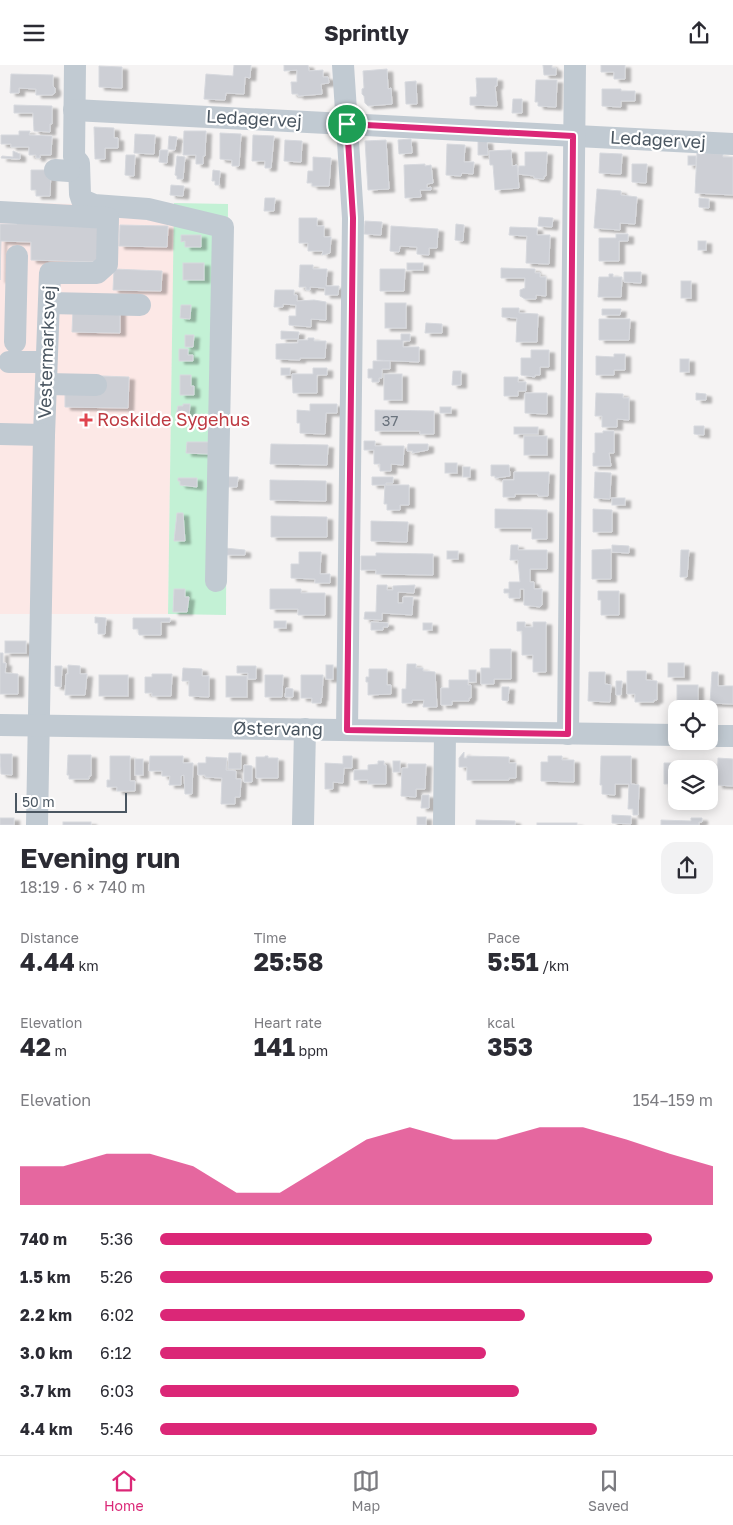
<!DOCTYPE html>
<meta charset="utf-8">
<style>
:root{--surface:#fff;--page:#f2f2f3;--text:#2b2b33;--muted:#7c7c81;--line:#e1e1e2;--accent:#db2777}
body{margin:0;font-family:"Golos Text",sans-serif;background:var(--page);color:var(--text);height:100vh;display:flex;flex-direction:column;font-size:19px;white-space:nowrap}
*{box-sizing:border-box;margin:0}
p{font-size:16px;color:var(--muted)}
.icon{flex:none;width:28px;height:28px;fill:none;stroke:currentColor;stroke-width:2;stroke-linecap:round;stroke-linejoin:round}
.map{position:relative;height:760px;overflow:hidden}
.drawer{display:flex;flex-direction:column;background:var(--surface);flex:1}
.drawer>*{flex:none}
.controls{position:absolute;left:668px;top:635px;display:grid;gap:10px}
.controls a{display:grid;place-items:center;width:50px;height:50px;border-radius:10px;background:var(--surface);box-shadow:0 2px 12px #0003;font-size:25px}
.scale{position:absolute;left:15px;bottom:12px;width:112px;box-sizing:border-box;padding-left:5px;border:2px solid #4a5661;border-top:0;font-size:14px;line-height:18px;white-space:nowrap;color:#4a5661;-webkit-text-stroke:4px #fff;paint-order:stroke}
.pin{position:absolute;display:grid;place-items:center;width:42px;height:42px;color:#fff;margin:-21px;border:2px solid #fff;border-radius:50%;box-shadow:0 1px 5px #0007}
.round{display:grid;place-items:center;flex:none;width:52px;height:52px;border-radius:15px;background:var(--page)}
.summary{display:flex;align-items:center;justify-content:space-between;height:85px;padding:0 20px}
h1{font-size:28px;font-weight:700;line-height:38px}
.stats{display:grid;grid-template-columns:repeat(3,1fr);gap:8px;height:85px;padding:5px 20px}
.stats div{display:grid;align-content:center}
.stats b{font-size:25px;font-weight:700}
.stats small{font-size:14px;font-weight:400}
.stats p{font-size:14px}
.chart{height:140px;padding:10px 20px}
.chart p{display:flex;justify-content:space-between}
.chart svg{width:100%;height:90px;margin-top:5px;fill:var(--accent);opacity:.7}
ul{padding:0 20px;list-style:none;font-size:16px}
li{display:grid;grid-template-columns:80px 60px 1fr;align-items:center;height:38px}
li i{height:12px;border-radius:6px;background:var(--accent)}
header{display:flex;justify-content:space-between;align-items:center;height:65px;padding:0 20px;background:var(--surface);font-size:22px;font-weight:700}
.menu{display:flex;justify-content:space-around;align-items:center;height:70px;border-top:1px solid var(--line);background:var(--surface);font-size:14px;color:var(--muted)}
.menu a{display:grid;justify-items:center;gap:2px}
.menu .active{color:var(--accent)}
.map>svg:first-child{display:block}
.medical{fill:#fce8e6}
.green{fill:#c3f1d5}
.building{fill:#cdcfd5;stroke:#d7d9de;filter:url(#shadow)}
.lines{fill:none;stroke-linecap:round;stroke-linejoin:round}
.minor{stroke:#c1cad2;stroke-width:22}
.route-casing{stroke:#fff;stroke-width:10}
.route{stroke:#db2777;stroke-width:6}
.health-dot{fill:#e0444e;stroke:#fff;stroke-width:2}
.labels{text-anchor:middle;stroke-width:4.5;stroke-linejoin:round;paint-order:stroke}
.number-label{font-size:15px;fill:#6b747e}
.street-label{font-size:18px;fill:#4a5661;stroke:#fff}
.health-label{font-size:18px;fill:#be3a42;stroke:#fff;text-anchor:start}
</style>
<header><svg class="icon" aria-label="menu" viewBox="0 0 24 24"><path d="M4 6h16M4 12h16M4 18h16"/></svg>Sprintly<svg class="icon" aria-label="share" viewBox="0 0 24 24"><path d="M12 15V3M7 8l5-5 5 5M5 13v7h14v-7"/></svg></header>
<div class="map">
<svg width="733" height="760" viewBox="0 0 733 760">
<defs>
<filter id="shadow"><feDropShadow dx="5.5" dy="3" stdDeviation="1" flood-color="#0004"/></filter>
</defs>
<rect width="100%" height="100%" fill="#f5f3f3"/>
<polygon class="medical" points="0,137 71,139 174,160 168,549 0,549"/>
<polygon class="green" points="174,138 228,139 226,550 168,549"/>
<g class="building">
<polygon points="234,0 251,0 250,13 245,12 244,29 226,28 225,35 204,34 206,9 233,11"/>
<polygon points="284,0 308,0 309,6 323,5 323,12 328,12 329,18 321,19 322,29 298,31 298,29 292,29 291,17 297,17 297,5 284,6"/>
<polygon points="543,0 552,0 552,3 556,3 556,10 544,10"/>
<polygon points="601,0 625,0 625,14 614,14 614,7 601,7"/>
<polygon points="99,1 122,2 122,23 99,22"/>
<polygon points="387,4 388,24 391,23 392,39 368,41 365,38 364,31 362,29 362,24 364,23 363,6"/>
<polygon points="11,9 53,10 53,21 55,23 55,28 52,30 36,30 36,24 19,23 19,28 10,28"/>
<polygon points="476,13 497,13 497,21 495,21 497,41 470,40 470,32 476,32 477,28"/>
<polygon points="536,15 557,15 556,42 538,41 538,37 535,37"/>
<polygon points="416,16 417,39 406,39 405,17"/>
<polygon points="602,24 621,24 621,26 635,26 635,36 621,36 621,42 602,41"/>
<polygon points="513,34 522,34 522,48 512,48"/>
<polygon points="14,40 52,41 52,59 50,59 50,67 34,66 33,48 14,48"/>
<polygon points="94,62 114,63 114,73 118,73 118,83 105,83 105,94 95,94"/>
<polygon points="19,66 30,66 29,70 52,71 51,90 40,90 40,93 36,93 36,90 29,90 29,82 11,82 11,79 1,79 1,70 19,70"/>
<polygon points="184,66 206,66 205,91 203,91 203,99 196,99 196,90 183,90"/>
<polygon points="220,68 241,69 239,101 232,101 232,95 220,94"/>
<polygon points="135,69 155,70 154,89 134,88"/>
<polygon points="253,70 274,71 271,103 265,103 265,96 252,96"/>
<polygon points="169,71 177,72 175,85 168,84"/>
<polygon points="411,74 412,88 399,89 398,75"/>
<polygon points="285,75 302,76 301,97 284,96"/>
<polygon points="386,75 389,124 368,125 365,76"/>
<polygon points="478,76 487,76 488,90 478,90"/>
<polygon points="447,79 465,80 464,97 474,97 473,109 462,108 461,111 446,110"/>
<polygon points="160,85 168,85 167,98 159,97"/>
<polygon points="511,85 512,101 517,100 519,123 495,125 493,100 490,100 489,86"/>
<polygon points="13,86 20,89 20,94 1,93 2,91 13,92"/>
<polygon points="525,87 547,87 546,111 544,111 544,114 534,113 534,111 518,109 519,101 525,101"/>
<polygon points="600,88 622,89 621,109 599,108"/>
<polygon points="697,88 723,89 723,92 733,92 733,130 695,128"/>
<polygon points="126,90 135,90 134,111 125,110"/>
<polygon points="177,91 185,92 183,114 177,114 177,111 175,110"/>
<rect x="688" y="91" width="8" height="9"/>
<polygon points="313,92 331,93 329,121 312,121 312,118 307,118 308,106 313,106"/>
<polygon points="425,99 425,101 431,100 433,118 427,119 427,123 431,122 431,125 420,125 421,132 405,133 404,100"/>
<polygon points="632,99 647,99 646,118 632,117"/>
<polygon points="31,105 51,105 50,131 36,131 36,125 31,125"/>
<polygon points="213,105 220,106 219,120 215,120 215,116 212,116"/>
<polygon points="171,120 184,121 183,131 170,130"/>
<polygon points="597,124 621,126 621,130 637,132 635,159 620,158 620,165 594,163"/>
<polygon points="265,133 275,133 274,146 264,146"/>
<polygon points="699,133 709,134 709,143 699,142"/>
<polygon points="539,152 553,153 552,162 538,161"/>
<polygon points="17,153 99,160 99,197 31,195 31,177 1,176 0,215 0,159 17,159"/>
<polygon points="299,153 317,153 317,161 324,161 324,172 331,172 330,188 322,190 323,186 308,186 308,178 299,178"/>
<polygon points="365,156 382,157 381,170 364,169"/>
<polygon points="456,159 464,160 463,176 455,175"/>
<polygon points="120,160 168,161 167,182 119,181"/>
<polygon points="391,161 438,164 437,183 429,183 429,190 417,189 417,182 400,181 399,187 390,186"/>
<polygon points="510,162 537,163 537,170 550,170 549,199 526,198 527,171 509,170"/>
<polygon points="616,169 628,169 628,176 619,176 619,196 599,196 599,173 616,173"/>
<polygon points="181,170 201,170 201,182 185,182 185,176 181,177"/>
<rect x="698" y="176" width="8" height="9"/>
<rect x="183" y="198" width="21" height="17"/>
<rect x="407" y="198" width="16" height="7"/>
<polygon points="300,200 313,200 313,204 327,204 326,221 339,221 338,230 325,230 325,223 310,222 310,225 306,225 306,222 299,222"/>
<polygon points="501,203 535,204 535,208 540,208 540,212 546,212 546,231 536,230 536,234 525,234 520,231 520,225 525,223 525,213 501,213"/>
<polygon points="114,204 162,206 161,226 113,225"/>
<polygon points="380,204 405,204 404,226 380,226"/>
<polygon points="624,207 641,207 641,218 624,217"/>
<polygon points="609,209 613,209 613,212 622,212 621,232 598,232 599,212 609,212"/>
<rect x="681" y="216" width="10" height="17"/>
<polygon points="275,225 294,225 294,230 297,230 297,236 314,235 326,237 326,255 311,254 311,262 289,260 289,251 296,251 296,240 283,239 283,242 274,242"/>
<rect x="385" y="238" width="21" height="25"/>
<polygon points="181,240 191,240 190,254 180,253"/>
<polygon points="73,243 120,244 120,268 72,267"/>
<polygon points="502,243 519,243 519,248 538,249 537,277 516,277 517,253 502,252"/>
<polygon points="602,244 621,244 620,250 602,250"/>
<polygon points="599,254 630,254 629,275 599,275"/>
<polygon points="426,258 442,259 442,268 425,268"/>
<polygon points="281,266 299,267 298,274 281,274"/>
<polygon points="401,269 410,269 410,276 403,276 403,282 419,282 419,297 377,295 377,275 401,275"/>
<polygon points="185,270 194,270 193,282 185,282"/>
<polygon points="308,273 314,273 314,276 326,276 325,293 300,293 300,295 276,294 276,279 298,278 298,275 308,275"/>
<polygon points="179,284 188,284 188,290 193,290 193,296 179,296"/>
<polygon points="531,285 549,285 549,302 540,302 540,310 535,310 535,312 521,310 521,293 531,293"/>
<polygon points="614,289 625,289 625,305 614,305 614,310 596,310 596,291 614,292"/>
<rect x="680" y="294" width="9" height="13"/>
<polygon points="373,296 390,296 390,304 382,304 382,313 379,313 379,317 372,317 372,313 368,313 368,304 373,304"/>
<rect x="281" y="303" width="9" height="7"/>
<polygon points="313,303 327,303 327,310 317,310 317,328 293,328 292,309 313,309"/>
<polygon points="453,306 461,306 461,320 452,320"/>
<rect x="384" y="309" width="18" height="26"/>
<polygon points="180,310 191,310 191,321 194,321 194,330 180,330"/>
<polygon points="102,311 129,312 128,343 65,342 65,328"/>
<polygon points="504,312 518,312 518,317 526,317 526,326 518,326 518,331 504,331"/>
<polygon points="525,328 547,328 547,349 525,348"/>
<polygon points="596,328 623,329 623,333 629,333 629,355 617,354 617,362 602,362 602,351 595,351"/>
<polygon points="696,328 706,329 706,335 696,335"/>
<polygon points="183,339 190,339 189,353 176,351 178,341 183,341"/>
<polygon points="310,339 337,339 337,348 326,348 325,369 300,368 300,358 297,358 297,345 310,346"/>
<rect x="440" y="342" width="11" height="6"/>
<polygon points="375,345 434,346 434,369 420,369 420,366 375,366"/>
<polygon points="694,361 704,361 704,370 694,369"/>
<rect x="514" y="362" width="24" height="7"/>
<polygon points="603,366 614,366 614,388 609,388 611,401 593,401 593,388 595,388 595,368 603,368"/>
<rect x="524" y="371" width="23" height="19"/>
<polygon points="364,376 375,376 375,381 404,381 403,400 391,399 391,406 380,406 380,399 374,399 374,385 364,385"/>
<polygon points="187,377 209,377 208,389 186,388"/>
<polygon points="271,379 328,380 327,400 270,399"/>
<polygon points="408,379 428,379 428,385 412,388 413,386 407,386"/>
<rect x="445" y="398" width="12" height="10"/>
<polygon points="491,400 509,400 510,411 495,413 495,411 491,411"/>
<rect x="463" y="402" width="7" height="10"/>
<polygon points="514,407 549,407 548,431 538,431 538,429 515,429 515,432 503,432 503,415 514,415"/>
<polygon points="595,407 611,408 610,434 594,433"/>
<polygon points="227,412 238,412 237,422 227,422"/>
<polygon points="372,412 393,412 393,418 386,418 386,420 409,420 409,440 400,440 400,445 387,445 387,439 384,439 385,420 372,420"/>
<polygon points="178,413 197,413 197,422 180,420 180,416 178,416"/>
<polygon points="270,415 326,416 326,436 270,435"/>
<rect x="612" y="433" width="13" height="7"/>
<polygon points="495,444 547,445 547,474 532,474 532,463 495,463"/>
<polygon points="593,444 612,445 612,467 593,467"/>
<polygon points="177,448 183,448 185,476 174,476"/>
<polygon points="271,451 327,452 327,472 271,472"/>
<polygon points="371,456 408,457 407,477 371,476"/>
<polygon points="511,480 518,480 518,485 547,485 547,504 530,504 530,517 534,517 534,524 542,524 542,540 540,542 524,540 524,524 520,524 520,533 509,533 509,528 504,528 504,524 509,524 509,517 520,517 518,495 510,495"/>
<polygon points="612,480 629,481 629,488 612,487"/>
<polygon points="225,483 245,485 245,490 225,490"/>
<polygon points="611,484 611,514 592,514 592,485"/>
<polygon points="681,485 689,485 687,512 680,512"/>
<rect x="447" y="486" width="11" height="8"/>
<polygon points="299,487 321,487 320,509 330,509 330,518 315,518 315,514 291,513 291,499 299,499"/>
<polygon points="376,488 433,489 433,510 376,509 376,505 361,505 361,491 376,491"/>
<polygon points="377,520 387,520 387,525 393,525 393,521 415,520 414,528 398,527 398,538 403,538 403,532 413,532 412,550 382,548 382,555 364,554 365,547 376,547"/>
<polygon points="174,524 185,524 185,532 189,532 187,547 173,547"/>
<polygon points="270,524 301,524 301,528 325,528 325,550 298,550 298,544 270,544"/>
<polygon points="598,526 619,526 619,550 601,550 601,535 598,535"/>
<polygon points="95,552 106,553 105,569 98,569 98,558 95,558"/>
<polygon points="133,553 170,553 170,557 161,557 161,570 139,570 138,564 133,564"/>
<rect x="274" y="556" width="12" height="7"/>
<polygon points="371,557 388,558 388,562 383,562 383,565 371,565"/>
<polygon points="517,557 525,557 525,562 533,562 533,557 546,557 546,607 533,607 533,590 522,590 522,566 517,566"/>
<rect x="423" y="558" width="9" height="7"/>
<rect x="5" y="576" width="21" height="12"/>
<polygon points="490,584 511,584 511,614 494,614 494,619 481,619 481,603 490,603"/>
<polygon points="0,588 3,588 3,598 6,598 5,608 18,609 18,629 0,629"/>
<rect x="668" y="598" width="16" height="14"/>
<polygon points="407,599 416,599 416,603 423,603 423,606 435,607 437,642 423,642 424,635 412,635 412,638 402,638 402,624 406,624"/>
<polygon points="68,600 80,601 80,609 87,609 85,630 65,630 66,609 68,609"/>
<rect x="326" y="600" width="7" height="14"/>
<polygon points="55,601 62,601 61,622 55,621"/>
<polygon points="237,601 256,601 256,614 248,614 248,608 237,608"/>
<polygon points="183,603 202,604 202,611 209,611 209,632 189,631 189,616 182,616"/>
<polygon points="369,604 387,604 387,620 391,620 391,629 368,630 368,617 366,617 366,612 369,612"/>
<rect x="469" y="605" width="7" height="12"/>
<polygon points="627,606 646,606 646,615 657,616 657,635 654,635 654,637 635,637 635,629 627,629"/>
<polygon points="589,607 605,607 605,619 611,620 610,637 588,636"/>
<polygon points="712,607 718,607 718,621 733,621 733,639 710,638"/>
<polygon points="152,609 172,609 171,631 152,631 152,628 145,628 145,612 152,612"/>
<rect x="99" y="610" width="29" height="21"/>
<polygon points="265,610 283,610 282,632 265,632"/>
<polygon points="301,610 323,610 322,633 321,633 321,638 312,638 312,633 301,633"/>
<rect x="226" y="611" width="21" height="21"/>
<polygon points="449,615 468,615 468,620 471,620 471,633 469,633 469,636 452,636 452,640 441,640 441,623 449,623"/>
<polygon points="616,616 622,616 621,630 616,630"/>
<rect x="677" y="620" width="21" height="18"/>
<polygon points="502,622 509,622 508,636 502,635"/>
<polygon points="286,623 293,624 293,632 285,632"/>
<polygon points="464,687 464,693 467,693 467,691 509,692 509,698 516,698 516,713 509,713 509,715 467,715 467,702 459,702 459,693"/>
<polygon points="229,688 241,688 241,704 228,704"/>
<polygon points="0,689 12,689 12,710 1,709"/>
<polygon points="68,690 91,690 91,711 89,711 89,714 69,714 69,710 67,710"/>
<polygon points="110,691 130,691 130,716 135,716 135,726 117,726 117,722 107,722 107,715 110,715"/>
<polygon points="150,691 183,691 183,698 193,698 192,729 185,729 184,710 181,711 181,720 169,720 170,711 162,711 162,706 149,706"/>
<polygon points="265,691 268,691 268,693 278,693 278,713 256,713 256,692 265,692"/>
<polygon points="343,691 352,691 352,703 344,703 343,718 333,717 333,724 325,724 325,698 343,699"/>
<polygon points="548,691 562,691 562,695 574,695 574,717 541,716 541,697 548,697"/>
<polygon points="601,691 631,691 631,719 639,720 638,750 633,750 633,744 628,744 629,719 615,719 615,730 602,729 602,720 600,720"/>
<polygon points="206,692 227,693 226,705 236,706 236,714 241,714 240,732 235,732 235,739 221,739 222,713 205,712 205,710 198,710 198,698 206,698"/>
<polygon points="718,693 733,694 733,721 717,720"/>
<rect x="135" y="694" width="8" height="16"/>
<polygon points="378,696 384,696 384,700 386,700 386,719 368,719 368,715 354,715 354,705 368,705 368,700 378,699"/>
<rect x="393" y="696" width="7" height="11"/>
<polygon points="679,696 699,696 699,704 676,704 676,719 664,719 664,698 679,698"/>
<polygon points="707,698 715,698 714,711 709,710"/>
<polygon points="408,699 426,699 425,724 416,724 416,732 401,731 402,703 408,703"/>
<polygon points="244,700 252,701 252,717 244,717"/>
<polygon points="422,730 429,730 429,743 421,743"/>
<polygon points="612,750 631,751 631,759 612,758"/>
<rect x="417" y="752" width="9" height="8"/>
<rect x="0" y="753" width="14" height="7"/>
<polygon points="691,753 702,753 702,757 699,757 699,760 661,760 661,755 691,756"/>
<polygon points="476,755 515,756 515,760 476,760"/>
<rect x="63" y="757" width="28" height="3"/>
<rect x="537" y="758" width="40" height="2"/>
</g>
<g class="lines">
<g class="minor">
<polyline points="75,0 74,92 79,98 80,129 82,135 94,140 148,144 223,162 216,516"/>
<polyline points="343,0 353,153 347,665"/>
<polyline points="74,45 733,79"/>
<polyline points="55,105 69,106"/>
<polyline points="0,147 108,153 107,199 97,208 50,208 44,370"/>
<polyline points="49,238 140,240"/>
<polyline points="15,277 17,191"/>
<polyline points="9,297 46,297"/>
<polyline points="46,319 96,320"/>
<polyline points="0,369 44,370 37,760"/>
<polyline points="0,660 676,670"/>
<polyline points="568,669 575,0"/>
<polyline points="709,671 733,671"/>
<polyline points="303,760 305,664"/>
<polyline points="444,760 445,667"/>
</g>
</g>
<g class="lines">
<defs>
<polygon id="route" points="347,59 573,71 568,669 347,665 353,153"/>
</defs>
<use href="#route" class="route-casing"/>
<use href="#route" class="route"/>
</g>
<path class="health-dot" d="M83.5 347.5h5v5h5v5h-5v5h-5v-5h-5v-5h5z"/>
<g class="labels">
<g class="number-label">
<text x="390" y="361">37</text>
</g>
<g class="street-label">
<text transform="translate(254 54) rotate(3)" y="6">Ledagervej</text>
<text transform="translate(658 75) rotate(3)" y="6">Ledagervej</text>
<text transform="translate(47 287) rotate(-88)" y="6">Vestermarksvej</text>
<text transform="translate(278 664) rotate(1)" y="6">Østervang</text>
</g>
<g class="health-label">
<text x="97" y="361">Roskilde Sygehus</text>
</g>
</g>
</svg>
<div class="controls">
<a><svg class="icon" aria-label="locate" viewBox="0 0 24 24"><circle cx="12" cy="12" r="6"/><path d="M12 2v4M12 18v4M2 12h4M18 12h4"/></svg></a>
<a><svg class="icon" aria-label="layers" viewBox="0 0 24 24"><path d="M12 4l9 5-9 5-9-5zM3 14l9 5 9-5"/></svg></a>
</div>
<div class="scale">50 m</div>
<div class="pin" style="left:347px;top:59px;background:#1e9e55"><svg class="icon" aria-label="arrive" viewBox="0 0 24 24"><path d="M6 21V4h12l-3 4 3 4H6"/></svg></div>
</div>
<section class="drawer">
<div class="summary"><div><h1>Evening run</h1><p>18:19 · 6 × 740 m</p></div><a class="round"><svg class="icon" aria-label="share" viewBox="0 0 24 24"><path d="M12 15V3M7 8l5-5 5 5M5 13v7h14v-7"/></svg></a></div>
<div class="stats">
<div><p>Distance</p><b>4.44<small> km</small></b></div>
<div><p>Time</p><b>25:58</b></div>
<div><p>Pace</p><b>5:51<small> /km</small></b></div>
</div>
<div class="stats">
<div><p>Elevation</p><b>42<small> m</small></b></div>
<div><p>Heart rate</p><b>141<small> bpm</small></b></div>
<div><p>kcal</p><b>353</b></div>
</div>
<div class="chart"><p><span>Elevation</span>154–159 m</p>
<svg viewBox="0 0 160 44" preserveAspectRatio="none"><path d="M0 44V25L10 25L20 19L30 19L40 25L50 38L60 38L70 25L80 12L90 6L100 12L110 12L120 6L130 6L140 12L150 19L160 25V44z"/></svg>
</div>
<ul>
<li><b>740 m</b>5:36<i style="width:89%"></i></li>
<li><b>1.5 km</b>5:26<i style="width:100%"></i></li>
<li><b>2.2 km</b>6:02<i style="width:66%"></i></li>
<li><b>3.0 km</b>6:12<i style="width:59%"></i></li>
<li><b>3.7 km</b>6:03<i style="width:65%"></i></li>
<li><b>4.4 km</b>5:46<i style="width:79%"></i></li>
</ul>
</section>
<nav class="menu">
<a class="active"><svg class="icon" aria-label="home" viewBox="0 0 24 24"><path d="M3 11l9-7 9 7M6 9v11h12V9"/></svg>Home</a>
<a><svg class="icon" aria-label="map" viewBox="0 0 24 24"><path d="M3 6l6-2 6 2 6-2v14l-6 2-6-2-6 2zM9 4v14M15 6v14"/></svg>Map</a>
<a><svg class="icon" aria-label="saved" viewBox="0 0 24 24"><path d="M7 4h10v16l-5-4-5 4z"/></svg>Saved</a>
</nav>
